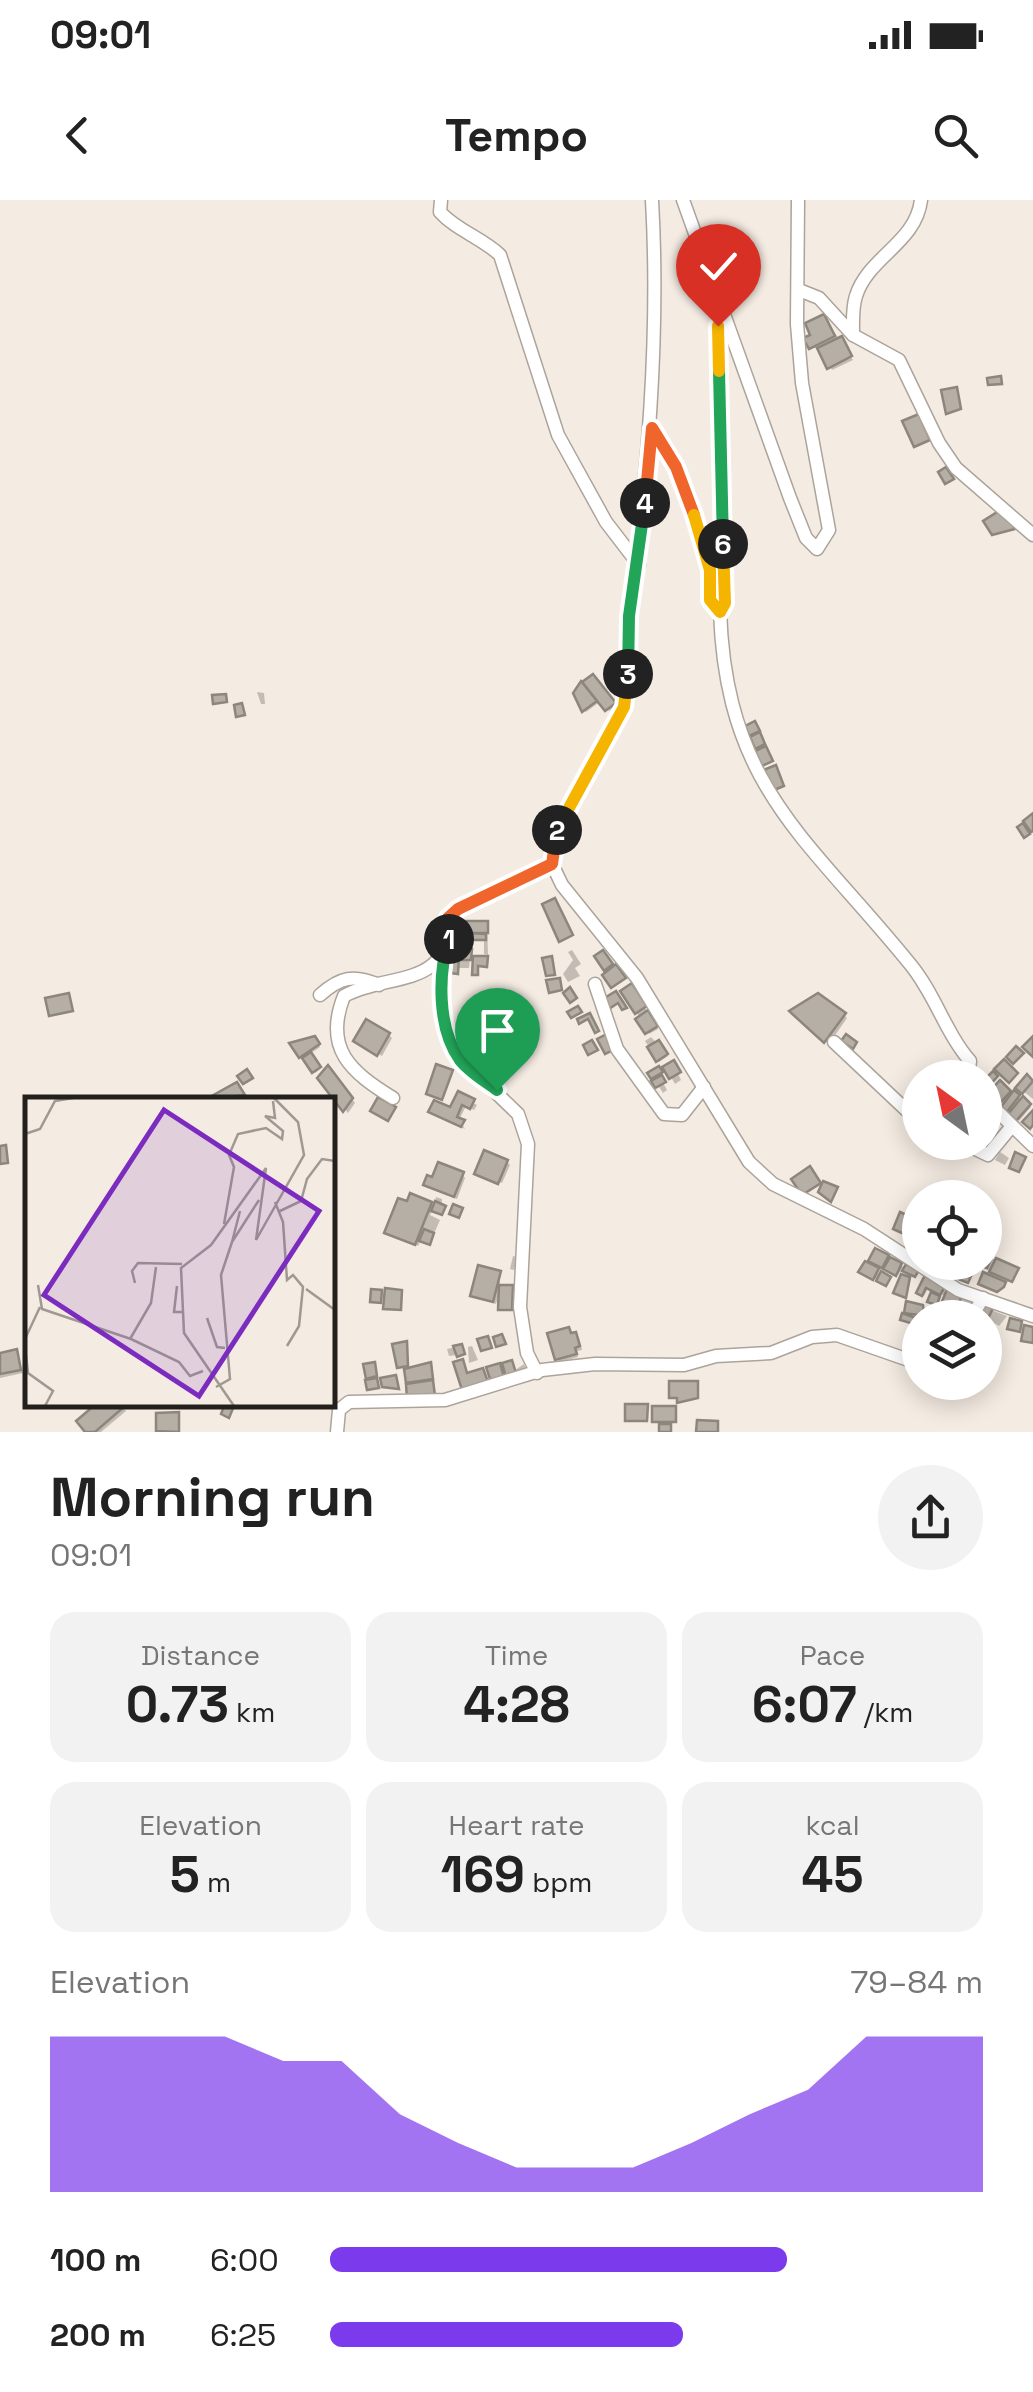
<!DOCTYPE html>
<meta charset="utf-8">
<style>
:root{--surface:#fff;--page:#f2f2f2;--text:#222;--muted:#767676;--accent:#7c3aed}
body{margin:0;font-family:"Space Grotesk",sans-serif;background:var(--page);color:var(--text);height:100vh;display:flex;flex-direction:column;font-size:38px;white-space:nowrap}
*{box-sizing:border-box;margin:0}
p{font-size:32px;color:var(--muted)}
.icon{flex:none;width:55px;height:55px;fill:none;stroke:currentColor;stroke-width:2;stroke-linecap:round;stroke-linejoin:round}
.map{position:relative;height:1232px;overflow:hidden}
.side{display:flex;flex-direction:column;background:var(--surface);flex:1}
.side>*{flex:none}
.needle{width:65px;rotate:327deg}
.tools{position:absolute;left:902px;top:860px;display:grid;gap:20px}
.tools a{display:grid;place-items:center;width:100px;height:100px;border-radius:50%;background:var(--surface);box-shadow:0 5px 25px #0003;font-size:50px}
.pin{position:absolute;display:grid;place-items:center;width:85px;height:85px;color:#fff;margin:-102px -42px;border-radius:50% 50% 50% 0;rotate:-45deg;box-shadow:0 0 10px #0007}
.pin .icon{rotate:45deg}
.km{position:absolute;width:50px;height:50px;margin:-25px;border-radius:50%;background:#222;color:#fff;font-size:28px;line-height:50px;text-align:center}
.round{display:grid;place-items:center;flex:none;width:105px;height:105px;border-radius:52px;background:var(--page)}
.overview{display:flex;align-items:center;justify-content:space-between;height:170px;padding:0 50px}
h1{font-size:55px;font-weight:800;line-height:75px}
.metrics{display:grid;grid-template-columns:repeat(3,1fr);gap:15px;height:170px;padding:10px 50px}
.metrics div{display:grid;align-content:center;border-radius:25px;background:var(--page);text-align:center}
.metrics b{font-size:50px;font-weight:800}
.metrics small{font-size:28px;font-weight:400}
.metrics p{font-size:28px}
.chart{height:280px;padding:20px 50px}
.chart p{display:flex;justify-content:space-between}
.chart svg{width:100%;height:180px;margin-top:10px;fill:var(--accent);opacity:.7}
ul{padding:0 50px;list-style:none;font-size:32px}
li{display:grid;grid-template-columns:160px 120px 1fr;align-items:center;height:75px}
li i{height:25px;border-radius:12px;background:var(--accent)}
.status{display:flex;justify-content:space-between;align-items:center;height:70px;padding:0 50px;background:var(--surface);direction:ltr}
.status svg{height:28px;fill:currentColor}
header{display:flex;justify-content:space-between;align-items:center;height:130px;padding:0 50px;background:var(--surface);font-size:45px;font-weight:800}
.map>svg:first-child{display:block}
.shadow{fill:#0003}
.building{fill:#b6afa5;stroke:#8d867d;stroke-width:2.5}
.lines{fill:none;stroke-linecap:round;stroke-linejoin:round}
.minor-casing{stroke:#aca49b;stroke-width:15}
.minor{stroke:#fff;stroke-width:12}
.split-1-casing{stroke:#fff;stroke-width:20}
.split-2-casing{stroke:#fff;stroke-width:20}
.split-3-casing{stroke:#fff;stroke-width:20}
.split-4-casing{stroke:#fff;stroke-width:20}
.split-5-casing{stroke:#fff;stroke-width:20}
.split-6-casing{stroke:#fff;stroke-width:20}
.split-7-casing{stroke:#fff;stroke-width:20}
.split-8-casing{stroke:#fff;stroke-width:20}
.split-1{stroke:#22a559;stroke-width:12}
.split-2{stroke:#f0652b;stroke-width:12}
.split-3{stroke:#f5b400;stroke-width:12}
.split-4{stroke:#22a559;stroke-width:12}
.split-5{stroke:#f0652b;stroke-width:12}
.split-6{stroke:#f5b400;stroke-width:12}
.split-7{stroke:#22a559;stroke-width:12}
.split-8{stroke:#f5b400;stroke-width:12}
.inset-road{fill:none;stroke:#a09993;stroke-width:2.5}
.view{fill:#7b2cbf;fill-opacity:0.15;stroke:#7b2cbf;stroke-width:5}
.inset-edge{fill:none;stroke:#231f1c;stroke-width:5}
</style>
<div class="status"><b>09:01</b><svg viewBox="0 0 49 12"><path d="M0 12V9h3v3zM5 12V6h3v6zM10 12V3h3v9zM15 12V0h3v12zM26 1h20v11H26zM47 4h2v5h-2z"/></svg></div>
<header><svg class="icon" aria-label="back" viewBox="0 0 24 24"><path d="M15 5l-7 7 7 7"/></svg>Tempo<svg class="icon" aria-label="search" viewBox="0 0 24 24"><circle cx="10" cy="10" r="6"/><path d="M15 15l6 6"/></svg></header>
<div class="map">
<svg width="1033" height="1232" viewBox="0 0 1033 1232">
<rect width="100%" height="100%" fill="#f4ebe2"/>
<g class="shadow">
<polygon points="826,120 853,160 832,170 820,148 811,148"/>
<polygon points="592,477 615,506 609,511 601,501 586,512 579,503 578,487"/>
<polygon points="257,492 264,493 265,504 261,504"/>
<polygon points="487,724 488,755 484,754 484,739 460,733 459,751 471,751 469,768 459,768 459,774 454,774 455,732"/>
<polygon points="572,750 581,764 575,768 580,776 568,782 563,774 573,760 568,752"/>
<polygon points="632,786 658,829 649,834 639,820"/>
<polygon points="792,811 844,815 847,818 829,844"/>
<polygon points="389,835 392,838 382,856 356,840"/>
<polygon points="651,837 668,856 659,862 645,841"/>
<polygon points="314,838 320,847 310,854 320,869 315,873 293,844"/>
<polygon points="673,863 681,880 675,884 671,877"/>
<polygon points="328,869 355,903 348,913 321,878"/>
<polygon points="658,874 667,890 663,893 653,877"/>
<polygon points="1028,878 1033,882 1033,899 1019,888"/>
<polygon points="1000,884 1031,907 1019,921 992,893"/>
<polygon points="237,885 246,899 212,899"/>
<polygon points="459,895 477,905 474,910 466,906 459,920 465,929 435,915 452,911"/>
<polygon points="1000,952 1009,958 1005,965 995,960"/>
<polygon points="507,962 510,965 502,983 478,972"/>
<polygon points="462,974 465,978 457,999 438,991 439,984 434,990 426,984"/>
<polygon points="436,997 442,999 441,1013 433,1010 430,1015 440,1020 430,1043 421,1040 418,1046 390,1035 430,1004 434,1008"/>
<polygon points="919,1023 920,1040 897,1030"/>
<polygon points="875,1051 903,1067 898,1075 882,1067 878,1073 889,1079 879,1081 862,1072"/>
<polygon points="985,1055 1017,1070 1014,1082 970,1062 985,1062"/>
<polygon points="513,1056 517,1057 514,1070 510,1069"/>
<polygon points="500,1073 500,1087 513,1089 512,1111 500,1109 499,1094 496,1104 473,1095"/>
<polygon points="926,1078 975,1102 973,1106 962,1101 957,1112 944,1107 946,1097 941,1094 929,1110 934,1091 928,1088 924,1096 921,1094"/>
<polygon points="991,1110 1007,1116 999,1126 989,1120 985,1125"/>
<polygon points="568,1129 579,1138 582,1150 577,1151 578,1157 560,1162 557,1159"/>
<polygon points="406,1144 408,1170 432,1167 435,1197 410,1198 407,1167 399,1167"/>
<polygon points="461,1146 464,1154 449,1156 447,1149"/>
<polygon points="472,1146 478,1160 469,1163 468,1147"/>
<polygon points="16,1152 23,1173 0,1178 0,1156"/>
<polygon points="524,1164 526,1170 508,1175 499,1166 508,1175"/>
<polygon points="100,1204 121,1204 126,1211 101,1232 88,1232"/>
</g>
<g class="building">
<polygon points="824,114 835,136 809,149 803,138 810,135 805,123"/>
<polygon points="842,136 852,156 827,169 817,148"/>
<polygon points="1001,176 1002,184 988,185 987,178"/>
<polygon points="957,187 961,209 946,214 941,190"/>
<polygon points="919,214 930,240 914,247 902,221"/>
<polygon points="946,267 954,279 945,284 938,272"/>
<polygon points="1002,309 1015,329 992,335 983,321"/>
<polygon points="593,474 616,503 605,511 582,482"/>
<polygon points="581,481 597,501 582,512 573,493"/>
<polygon points="226,494 227,502 213,504 212,495"/>
<polygon points="242,503 245,515 236,517 234,505"/>
<polygon points="755,521 760,531 749,536 745,526"/>
<polygon points="760,532 765,544 755,549 750,537"/>
<polygon points="766,546 773,561 762,566 755,551"/>
<polygon points="776,565 784,586 769,592 761,571"/>
<polygon points="1033,613 1033,631 1031,632 1023,621"/>
<polygon points="1023,623 1030,634 1024,638 1017,627"/>
<polygon points="555,698 573,735 559,742 542,704"/>
<polygon points="458,721 488,721 488,733 452,733"/>
<rect x="452" y="733" width="8" height="15"/>
<polygon points="469,733 486,734 486,740 469,740"/>
<polygon points="461,748 472,749 471,760 460,760"/>
<polygon points="603,750 613,764 604,771 594,756"/>
<polygon points="451,755 459,755 458,774 450,773"/>
<polygon points="473,756 488,756 487,767 478,766 478,775 472,775"/>
<polygon points="552,756 555,775 546,776 542,758"/>
<polygon points="616,764 626,778 611,788 602,775"/>
<polygon points="560,778 562,790 549,793 546,780"/>
<polygon points="632,783 647,806 635,814 620,791"/>
<polygon points="570,787 577,798 570,803 563,793"/>
<polygon points="616,791 627,808 622,810 618,803 609,809 606,797"/>
<polygon points="69,793 73,811 49,816 45,798"/>
<polygon points="818,793 846,813 824,843 789,811"/>
<polygon points="578,806 582,812 571,818 567,812"/>
<polygon points="648,810 658,826 645,834 635,819"/>
<polygon points="590,813 599,831 595,833 588,819 579,824 577,819"/>
<polygon points="366,819 390,833 377,856 353,841"/>
<polygon points="609,833 617,848 605,854 597,839"/>
<polygon points="846,834 857,842 853,849 841,841"/>
<polygon points="315,836 320,844 299,858 289,843"/>
<polygon points="1033,836 1033,857 1022,847"/>
<polygon points="592,840 598,850 588,855 583,845"/>
<polygon points="659,840 668,854 656,862 647,847"/>
<polygon points="1016,846 1024,853 1013,864 1006,857"/>
<polygon points="311,852 321,867 312,873 302,858"/>
<polygon points="1004,859 1018,873 1009,883 994,869"/>
<polygon points="674,860 681,872 669,879 662,867"/>
<polygon points="436,864 453,870 442,900 426,894"/>
<polygon points="328,865 353,898 343,912 317,878"/>
<polygon points="659,866 663,872 651,879 647,873"/>
<polygon points="247,869 253,878 243,884 237,876"/>
<polygon points="993,871 998,876 985,890 985,879"/>
<polygon points="1027,874 1033,881 1022,894 1015,888"/>
<polygon points="662,875 666,882 655,888 651,881"/>
<polygon points="1000,880 1011,891 999,904 988,893"/>
<polygon points="237,882 245,895 209,899 208,898"/>
<polygon points="1014,890 1020,895 1006,913 1000,908"/>
<polygon points="458,891 475,899 470,909 462,905 457,917 465,920 461,927 428,912 434,900 450,907"/>
<polygon points="1023,896 1031,904 1016,921 1008,914"/>
<polygon points="378,897 396,907 388,921 370,911"/>
<polygon points="1033,910 1033,925 1030,929 1022,922"/>
<polygon points="6,945 8,963 0,964 0,946"/>
<polygon points="484,950 508,960 498,984 474,974"/>
<polygon points="1015,952 1026,957 1019,972 1009,968"/>
<polygon points="438,962 464,972 454,997 423,985 427,975 432,977"/>
<polygon points="810,966 821,983 802,995 791,979"/>
<polygon points="823,981 838,987 831,1002 818,992"/>
<polygon points="410,993 432,1002 415,1045 384,1033 398,998 407,1001"/>
<polygon points="435,1001 446,1006 442,1015 431,1011"/>
<polygon points="453,1004 463,1008 459,1018 449,1014"/>
<polygon points="900,1012 920,1021 913,1038 893,1029"/>
<polygon points="424,1029 434,1033 430,1045 419,1041"/>
<polygon points="875,1048 889,1055 882,1068 868,1061"/>
<polygon points="985,1052 993,1055 987,1068 968,1062 985,1062"/>
<polygon points="890,1057 902,1063 896,1076 883,1069"/>
<polygon points="996,1058 1019,1068 1012,1082 989,1072"/>
<polygon points="865,1061 879,1068 873,1080 858,1072"/>
<polygon points="906,1064 919,1070 915,1077 902,1071"/>
<polygon points="478,1065 501,1071 493,1102 470,1096"/>
<polygon points="961,1070 972,1074 968,1083 958,1079"/>
<polygon points="881,1071 891,1077 886,1086 876,1081"/>
<polygon points="983,1072 1006,1082 1004,1087 997,1092 978,1084"/>
<polygon points="901,1074 910,1077 906,1098 893,1093"/>
<polygon points="925,1075 946,1085 940,1095 926,1088 922,1096 916,1093"/>
<polygon points="499,1085 513,1085 512,1110 498,1110"/>
<polygon points="948,1087 963,1093 955,1112 940,1106"/>
<polygon points="385,1088 402,1090 401,1110 383,1109"/>
<polygon points="371,1089 382,1090 381,1103 370,1102"/>
<polygon points="931,1092 940,1096 937,1105 927,1102"/>
<polygon points="906,1101 923,1105 924,1116 904,1113"/>
<polygon points="982,1103 993,1108 985,1125 985,1118 976,1118"/>
<polygon points="941,1109 962,1118 937,1118"/>
<polygon points="902,1113 919,1119 917,1125 900,1120"/>
<polygon points="1010,1118 1022,1121 1020,1132 1007,1129"/>
<polygon points="1024,1125 1033,1127 1033,1143 1021,1141"/>
<polygon points="569,1127 571,1133 576,1132 580,1146 575,1148 577,1154 555,1160 547,1133"/>
<polygon points="502,1134 506,1144 496,1147 493,1137"/>
<polygon points="488,1136 492,1148 481,1151 477,1139"/>
<polygon points="407,1141 408,1166 397,1168 392,1144"/>
<polygon points="462,1144 465,1154 457,1157 453,1146"/>
<polygon points="17,1149 21,1170 0,1174 0,1153"/>
<polygon points="463,1159 467,1173 483,1168 488,1182 462,1190 453,1162"/>
<polygon points="512,1160 516,1173 506,1177 502,1163"/>
<polygon points="375,1162 377,1176 366,1179 363,1164"/>
<polygon points="431,1162 433,1179 406,1183 404,1169"/>
<polygon points="500,1163 505,1181 492,1185 486,1167"/>
<polygon points="396,1175 399,1189 382,1187 380,1178"/>
<polygon points="377,1178 379,1188 367,1190 365,1180"/>
<polygon points="433,1180 435,1196 407,1199 406,1184"/>
<polygon points="669,1181 698,1181 698,1198 677,1203 677,1198 669,1198"/>
<polygon points="96,1204 125,1206 95,1232 85,1232 76,1221"/>
<polygon points="225,1204 234,1206 229,1218 221,1214"/>
<polygon points="625,1204 648,1204 647,1221 625,1221"/>
<rect x="652" y="1206" width="24" height="16"/>
<polygon points="179,1212 179,1232 156,1231 156,1213"/>
<polygon points="697,1220 718,1221 718,1232 696,1232"/>
<rect x="659" y="1224" width="12" height="8"/>
</g>
<g class="lines">
<defs>
<g id="minor">
<path d="M441,0L440,12C456,30 482,38 500,55L558,235L606,322L639,365"/>
<path d="M652,0C660,141 647,275 630,415C626,445 631,476 624,507L560,620L552,664L562,685L637,778L749,962L773,984L864,1029L958,1090L1033,1116"/>
<polyline points="683,0 790,298 806,338 817,349 829,330 802,183 797,124 798,0"/>
<polyline points="799,90 819,98 853,135 899,160 939,243 956,268 1033,335"/>
<path d="M853,135C853,122 852,108 856,96C868,57 916,43 921,0"/>
<path d="M652,228C679,255 703,329 709,368C712,383 705,403 720,411L725,403L719,228L721,108"/>
<path d="M720,411C726,588 808,638 910,764C935,794 945,832 970,861L968,878"/>
<polyline points="442,755 444,812 457,855 518,914 528,944 520,1107 527,1153 537,1173"/>
<polyline points="595,784 617,849 664,914 682,915 704,887"/>
<path d="M320,795C340,777 354,774 379,785"/>
<polyline points="834,842 920,923"/>
<path d="M393,898C351,872 323,849 344,796C387,772 453,790 448,717L458,709L552,664"/>
<polyline points="985,899 1033,946"/>
<polyline points="961,942 988,955 1012,926"/>
<polyline points="971,1118 983,1098"/>
<polyline points="337,1232 339,1210 349,1202 445,1200 542,1170 595,1164 684,1165 716,1156 771,1153 812,1137 837,1135 920,1164"/>
</g>
</defs>
<use href="#minor" class="minor-casing"/>
<use href="#minor" class="minor"/>
</g>
<g class="lines">
<defs>
<path id="split-1" d="M449,739C438,773 437,828 460,860C469,872 485,881 497,890"/>
<polyline id="split-2" points="449,739 448,718 458,709 552,664 557,630"/>
<polyline id="split-3" points="557,630 624,507 628,474"/>
<polyline id="split-4" points="628,474 629,416 645,303"/>
<polyline id="split-5" points="645,303 652,228 676,267 694,315"/>
<polyline id="split-6" points="694,315 710,370 710,400 720,412 725,403 723,344"/>
<polyline id="split-7" points="719,171 723,344"/>
<polyline id="split-8" points="718,126 719,171"/>
</defs>
<use href="#split-1" class="split-1-casing"/>
<use href="#split-2" class="split-2-casing"/>
<use href="#split-3" class="split-3-casing"/>
<use href="#split-4" class="split-4-casing"/>
<use href="#split-5" class="split-5-casing"/>
<use href="#split-6" class="split-6-casing"/>
<use href="#split-7" class="split-7-casing"/>
<use href="#split-8" class="split-8-casing"/>
<use href="#split-1" class="split-1"/>
<use href="#split-2" class="split-2"/>
<use href="#split-3" class="split-3"/>
<use href="#split-4" class="split-4"/>
<use href="#split-5" class="split-5"/>
<use href="#split-6" class="split-6"/>
<use href="#split-7" class="split-7"/>
<use href="#split-8" class="split-8"/>
</g>
<g transform="translate(25 897)">
<rect width="310" height="310" fill="#f4ebe2"/>
<path class="inset-road" d="M0,37L15,32L30,4L48,1M250,105L258,125L262,183L268,178L278,190L274,229L262,249M215,114L207,145L234,103M255,114L276,104L282,82L297,62L310,64M199,127L209,70L204,58L213,37L241,31L257,42L258,34L240,19L250,21L248,4M110,186L107,174L113,166L157,167M13,188L17,212L106,242L154,265L165,279L178,274M152,189L149,215H158M281,192L310,213M182,221L192,250L200,251M310,229V283M0,242L15,210M105,242L126,206L131,170M0,250L3,276L28,294L20,309M191,290L205,282L196,178L207,145M209,309L159,236L156,171L186,148L241,71L231,143L279,58L273,25L249,1"/>
<path class="view" d="M139,13L294,114L174,299L19,198Z"/>
<rect width="310" height="310" class="inset-edge"/>
</g>
</svg>
<div class="tools">
<a><svg class="needle" viewBox="-14 -14 28 28"><path d="M0-13l5 13h-10z" fill="#e53935"/><path d="M0 13l5-13h-10z" fill="#767676"/></svg></a>
<a><svg class="icon" aria-label="locate" viewBox="0 0 24 24"><circle cx="12" cy="12" r="6"/><path d="M12 2v4M12 18v4M2 12h4M18 12h4"/></svg></a>
<a><svg class="icon" aria-label="layers" viewBox="0 0 24 24"><path d="M12 4l9 5-9 5-9-5zM3 14l9 5 9-5"/></svg></a>
</div>
<div class="pin" style="left:497px;top:890px;background:#1e9e55"><svg class="icon" aria-label="arrive" viewBox="0 0 24 24"><path d="M6 21V4h12l-3 4 3 4H6"/></svg></div>
<div class="pin" style="left:718px;top:126px;background:#d93025"><svg class="icon" aria-label="check" viewBox="0 0 24 24"><path d="M5 12l5 5 9-10"/></svg></div>
<b class="km" style="left:449px;top:739px">1</b>
<b class="km" style="left:557px;top:630px">2</b>
<b class="km" style="left:628px;top:474px">3</b>
<b class="km" style="left:645px;top:303px">4</b>
<b class="km" style="left:723px;top:344px">6</b>
</div>
<section class="side">
<div class="overview"><div><h1>Morning run</h1><p>09:01</p></div><a class="round"><svg class="icon" aria-label="share" viewBox="0 0 24 24"><path d="M12 15V3M7 8l5-5 5 5M5 13v7h14v-7"/></svg></a></div>
<div class="metrics">
<div><p>Distance</p><b>0.73<small> km</small></b></div>
<div><p>Time</p><b>4:28</b></div>
<div><p>Pace</p><b>6:07<small> /km</small></b></div>
</div>
<div class="metrics">
<div><p>Elevation</p><b>5<small> m</small></b></div>
<div><p>Heart rate</p><b>169<small> bpm</small></b></div>
<div><p>kcal</p><b>45</b></div>
</div>
<div class="chart"><p><span>Elevation</span>79–84 m</p>
<svg viewBox="0 0 160 44" preserveAspectRatio="none"><path d="M0 44V6L10 6L20 6L30 6L40 12L50 12L60 25L70 32L80 38L90 38L100 38L110 32L120 25L130 19L140 6L150 6L160 6V44z"/></svg>
</div>
<ul>
<li><b>100 m</b>6:00<i style="width:70%"></i></li>
<li><b>200 m</b>6:25<i style="width:54%"></i></li>
</ul>
</section>
